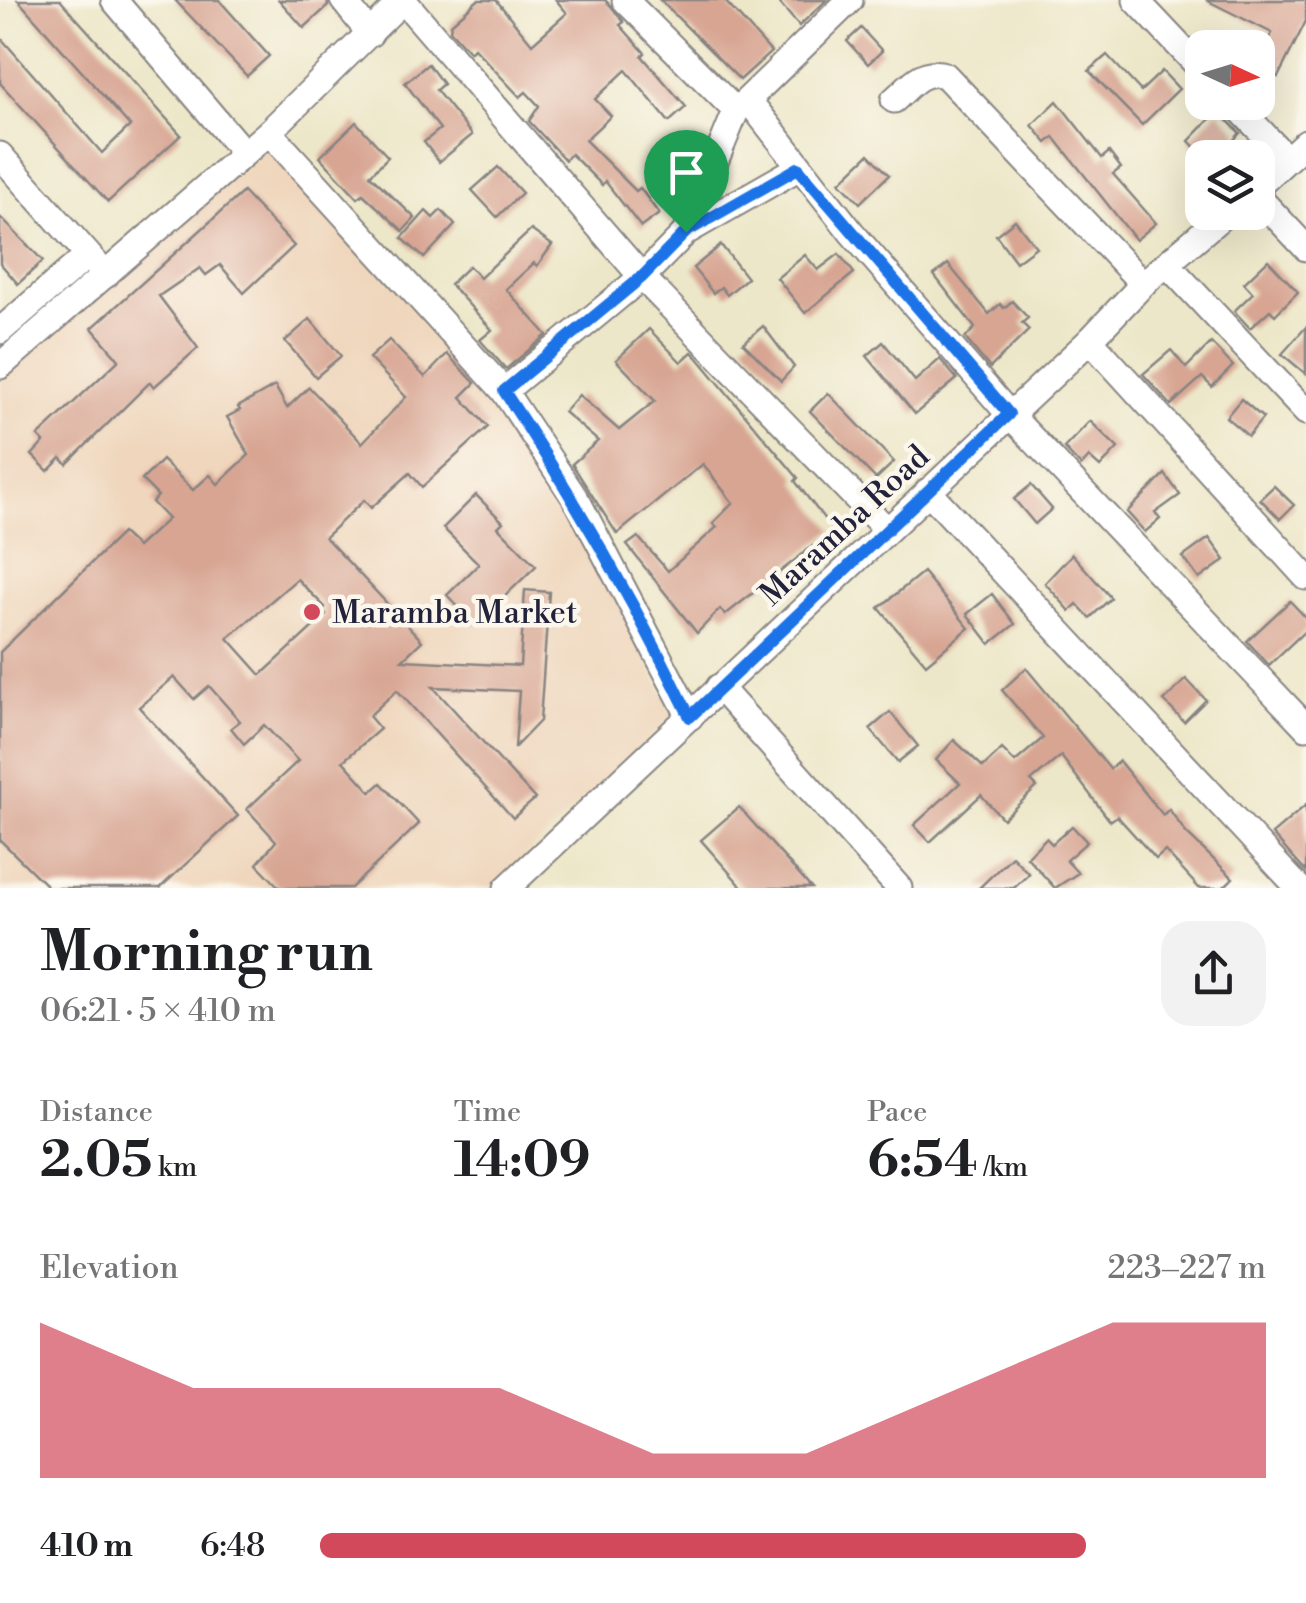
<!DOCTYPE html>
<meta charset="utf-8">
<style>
:root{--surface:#fff;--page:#f2f2f2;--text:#202124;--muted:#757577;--accent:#d1495b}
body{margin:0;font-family:"Libre Bodoni",serif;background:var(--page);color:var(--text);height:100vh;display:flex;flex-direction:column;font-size:38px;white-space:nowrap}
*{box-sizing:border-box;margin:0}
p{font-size:32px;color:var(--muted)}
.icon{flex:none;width:55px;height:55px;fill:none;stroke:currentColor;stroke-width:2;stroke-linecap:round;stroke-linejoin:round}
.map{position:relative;height:888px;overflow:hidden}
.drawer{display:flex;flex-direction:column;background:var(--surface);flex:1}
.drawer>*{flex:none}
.needle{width:65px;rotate:94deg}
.fabs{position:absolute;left:1185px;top:30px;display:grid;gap:20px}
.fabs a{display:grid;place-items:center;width:90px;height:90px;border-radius:20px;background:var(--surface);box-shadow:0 10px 40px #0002;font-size:50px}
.pin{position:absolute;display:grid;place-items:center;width:85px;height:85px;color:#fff;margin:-102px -42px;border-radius:50% 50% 50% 0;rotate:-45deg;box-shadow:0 0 10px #0007}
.pin .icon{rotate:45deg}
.round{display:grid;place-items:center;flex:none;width:105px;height:105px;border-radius:30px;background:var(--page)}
.overview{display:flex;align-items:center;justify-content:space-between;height:170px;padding:0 40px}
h1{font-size:55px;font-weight:700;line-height:75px}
.metrics{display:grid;grid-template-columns:repeat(3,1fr);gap:15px;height:170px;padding:10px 40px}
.metrics div{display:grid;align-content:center}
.metrics b{font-size:50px;font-weight:700}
.metrics small{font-size:28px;font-weight:400}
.metrics p{font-size:28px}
.chart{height:280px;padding:20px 40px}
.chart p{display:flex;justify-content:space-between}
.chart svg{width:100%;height:180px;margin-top:10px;fill:var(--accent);opacity:.7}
ul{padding:0 40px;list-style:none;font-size:32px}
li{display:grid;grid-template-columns:160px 120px 1fr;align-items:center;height:75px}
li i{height:25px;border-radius:12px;background:var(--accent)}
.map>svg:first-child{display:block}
.built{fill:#efd6bc}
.building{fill:#d8a593;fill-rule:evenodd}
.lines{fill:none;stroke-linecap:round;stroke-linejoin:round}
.street-casing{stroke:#888482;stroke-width:29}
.street{stroke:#fff;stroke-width:25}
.route-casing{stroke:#fff;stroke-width:20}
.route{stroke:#1a73e8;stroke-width:12}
.poi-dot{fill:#d1495b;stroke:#fbf7ec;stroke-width:4}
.labels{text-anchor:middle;stroke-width:9;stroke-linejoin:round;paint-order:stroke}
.street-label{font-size:32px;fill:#22223b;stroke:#fbf7ec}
.poi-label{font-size:32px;fill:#22223b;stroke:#fbf7ec;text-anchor:start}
</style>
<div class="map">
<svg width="1306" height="888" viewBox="0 0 1306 888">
<rect width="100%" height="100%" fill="#fbf7ec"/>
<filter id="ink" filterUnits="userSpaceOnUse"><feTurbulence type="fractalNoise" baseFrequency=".01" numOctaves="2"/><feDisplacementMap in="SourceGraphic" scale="20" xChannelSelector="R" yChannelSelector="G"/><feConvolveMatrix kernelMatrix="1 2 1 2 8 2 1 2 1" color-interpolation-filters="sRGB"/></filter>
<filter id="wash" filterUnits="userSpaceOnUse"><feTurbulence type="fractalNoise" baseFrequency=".0048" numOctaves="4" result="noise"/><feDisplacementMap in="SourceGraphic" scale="40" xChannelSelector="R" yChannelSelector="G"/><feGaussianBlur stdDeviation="2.25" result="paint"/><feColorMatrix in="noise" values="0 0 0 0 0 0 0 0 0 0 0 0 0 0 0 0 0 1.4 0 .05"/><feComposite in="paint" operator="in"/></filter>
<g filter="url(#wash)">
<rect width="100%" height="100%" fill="#ede7c9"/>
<polygon class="built" points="283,130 479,375 573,508 674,715 491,888 0,888 0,378"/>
<g id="blocks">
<g class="building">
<polygon points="18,0 60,0 181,135 108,202 0,83 0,37 102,153 130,126"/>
<polygon points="175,0 219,0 269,56 247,76"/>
<polygon points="279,0 327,0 328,6 304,28"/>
<polygon points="478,0 496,0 532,44 567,13 556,0 605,0 610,5 624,22 620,25 645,53 642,56 686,107 669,122 626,70 595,99 611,116 585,140 636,191 640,188 659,214 641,227 605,181 602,185 571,154 565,160 529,121 539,106 526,92 520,97 474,48 470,52 450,30 451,24"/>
<polygon points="660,0 724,0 771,52 740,80"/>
<polygon points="777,0 827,0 799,26"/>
<polygon points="1206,0 1306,0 1306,21 1278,77 1258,64 1272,33"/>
<polygon points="861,28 882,51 868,64 847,41"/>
<polygon points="1107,55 1141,91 1162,71 1179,89 1142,125 1089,71"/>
<polygon points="428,64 443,84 436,90 472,135 439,162 424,142 440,129 405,83"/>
<polygon points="1057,101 1102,158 1109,152 1121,168 1113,174 1156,223 1136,240 1054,137 1047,143 1032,125"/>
<polygon points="1218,111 1240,133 1217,158 1205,158 1189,141"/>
<polygon points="356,122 388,157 370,175 415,218 403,231 363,194 358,198 320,157"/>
<polygon points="869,154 889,175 860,203 840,182"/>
<polygon points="498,167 522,193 497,217 472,190"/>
<polygon points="243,192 294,246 244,293 220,265 206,275 200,268 159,296 198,348 154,387 150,382 67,464 61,458 48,471 32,455 44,442 38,436 119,360 92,328"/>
<polygon points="441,210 455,225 424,258 402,238 426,211 433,218"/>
<polygon points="0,217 43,261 18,284 0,263"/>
<polygon points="1015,220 1036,247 1016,262 996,235"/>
<polygon points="531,230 552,245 537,266 534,263 506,289 547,335 506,369 480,340 492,330 450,284 469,266 480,278"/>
<polygon points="721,245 747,278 727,295 721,287 713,293 693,268"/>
<polygon points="839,254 854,273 805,313 777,278 805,255 818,270"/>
<polygon points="1268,260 1298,292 1275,315 1270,310 1250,328 1234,311 1253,293 1244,283"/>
<polygon points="948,264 989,314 1000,304 1004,308 1012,301 1028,318 1022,323 1029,330 990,368 965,338 975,328 934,275"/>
<polygon points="310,319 341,356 316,377 285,341"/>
<polygon points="763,326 794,367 781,381 743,343"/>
<polygon points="1306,327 1306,374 1282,354"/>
<polygon points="649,329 681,362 692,352 697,357 798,478 795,481 833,530 725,615 720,609 697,633 627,545 638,537 668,571 717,527 713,523 733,503 703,464 617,534 572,464 598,441 564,412 579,395 619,430 655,401 616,360"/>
<path d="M389,340L425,377L447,354L475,383L461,397L488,427L422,487L410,473L371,508L364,500L325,537L422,641L402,660L520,666L525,590L549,592L540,721L515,747L519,691L433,687L535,799L513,818L397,690L369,716L380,729L343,761L371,792L381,783L419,824L351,888H280L257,864L276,841L247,809L298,761L264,725L244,744L231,728L240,721L209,686L194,699L174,677L139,707L238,816L160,888H49L0,840V652L122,533L137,547L168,519L152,502L158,496L142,480L162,460L193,490L210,475L218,484L249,455L227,417L240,410L238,407L275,386L287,408L309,387L362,443L406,397L369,358ZM297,579L325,607L322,611L326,615L261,675L228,638Z"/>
<polygon points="883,342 915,381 940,359 957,379 915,414 867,356"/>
<polygon points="1211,343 1233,366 1212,387 1202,377 1171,405 1143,374 1171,350 1186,368"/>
<polygon points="828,393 894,462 876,479 810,411"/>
<polygon points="1241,399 1263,418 1248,436 1226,417"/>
<polygon points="1090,421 1118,448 1100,467 1089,457 1081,466 1064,448"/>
<polygon points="1165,474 1180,495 1155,513 1160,519 1145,532 1127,512"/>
<polygon points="1031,485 1052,509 1035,524 1014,499"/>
<polygon points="1274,486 1294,505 1280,519 1260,499"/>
<polygon points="476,495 503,522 498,527 536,566 475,625 447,595 479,564 443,528"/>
<polygon points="1209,538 1225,560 1199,579 1183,557"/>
<polygon points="1072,554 1111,598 1090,618 1077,604 1070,611 1045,583"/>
<polygon points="923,572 969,628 926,664 879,608"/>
<polygon points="992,594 1015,624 990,644 967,614"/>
<polygon points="1290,601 1306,618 1306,630 1269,665 1247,641"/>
<polygon points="1026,668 1110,769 1119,761 1163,815 1169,809 1186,833 1233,878 1223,888 1199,888 1165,851 1156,859 1117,816 1110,821 1061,756 1031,781 1037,787 1003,819 981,795 930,842 914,825 960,783 936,760 954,740 983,767 1002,749 1015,762 1043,738 1002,690"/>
<polygon points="1186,679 1206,700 1184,722 1164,701"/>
<polygon points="890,712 918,746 898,762 870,729"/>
<polygon points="1306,805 1306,872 1272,834"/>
<polygon points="739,807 811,888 743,888 701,840"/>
<polygon points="1072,826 1087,842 1066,860 1078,873 1055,888 1027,857 1046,838 1052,844"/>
<polygon points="1012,856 1029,874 1014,888 979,888"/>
</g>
</g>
</g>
<g filter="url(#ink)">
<use href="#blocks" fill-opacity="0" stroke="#888482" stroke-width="2.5"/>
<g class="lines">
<defs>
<g id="street">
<polyline points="114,0 243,152"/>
<polyline points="343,0 370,34"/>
<polyline points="403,0 642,277 887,530"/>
<polyline points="625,0 736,111"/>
<polyline points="1136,0 1202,70"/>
<path d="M894,100C910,86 922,68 945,75L1143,284"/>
<polyline points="749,101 852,233 1009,414 1306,727"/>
<polyline points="1233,102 1287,159"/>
<polyline points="269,132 504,391 579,504 690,717"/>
<polyline points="0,155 106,275"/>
<polyline points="1258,186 1306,142"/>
<polyline points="1258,197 1306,248"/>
<polyline points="686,232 736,111 850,0"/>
<polyline points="1167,264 1306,412"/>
<polyline points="0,331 88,255"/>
<polyline points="1090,340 1306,577"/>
<polyline points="0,366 269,132 403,0"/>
<polyline points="504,391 642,277 686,232 798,168"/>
<polyline points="928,491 1299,888"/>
<polyline points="719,687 899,888"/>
<polyline points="507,888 1090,340 1143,284 1227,212"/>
</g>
</defs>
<use href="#street" class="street-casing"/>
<use href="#street" class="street"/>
</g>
</g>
<g class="lines" filter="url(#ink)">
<defs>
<path id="route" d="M798,168L1009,414L690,717C635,603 574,497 504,391L642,277L686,232Z"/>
</defs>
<use href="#route" class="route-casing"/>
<use href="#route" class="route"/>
</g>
<circle class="poi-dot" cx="312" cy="612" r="10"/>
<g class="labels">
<g class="street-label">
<text transform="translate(844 525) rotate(-43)" y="11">Maramba Road</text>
</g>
<g class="poi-label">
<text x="332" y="623">Maramba Market</text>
</g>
</g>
</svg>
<div class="fabs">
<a><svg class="needle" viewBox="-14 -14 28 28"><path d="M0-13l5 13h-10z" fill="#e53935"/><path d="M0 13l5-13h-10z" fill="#757577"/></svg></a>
<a><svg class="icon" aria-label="layers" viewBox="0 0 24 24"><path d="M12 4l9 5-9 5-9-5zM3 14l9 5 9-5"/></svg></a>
</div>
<div class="pin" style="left:686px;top:232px;background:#1e9e55"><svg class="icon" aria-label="arrive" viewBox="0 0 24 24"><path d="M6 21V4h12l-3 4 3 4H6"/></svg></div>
</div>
<section class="drawer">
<div class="overview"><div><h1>Morning run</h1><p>06:21 · 5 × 410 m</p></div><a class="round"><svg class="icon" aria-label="share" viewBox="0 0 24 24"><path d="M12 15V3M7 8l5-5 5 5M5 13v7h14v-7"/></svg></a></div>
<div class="metrics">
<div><p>Distance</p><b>2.05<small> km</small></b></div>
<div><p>Time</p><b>14:09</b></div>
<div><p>Pace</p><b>6:54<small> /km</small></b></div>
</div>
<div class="chart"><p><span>Elevation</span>223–227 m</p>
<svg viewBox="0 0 160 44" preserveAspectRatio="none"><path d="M0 44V6L10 14L20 22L30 22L40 22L50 22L60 22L70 30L80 38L90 38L100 38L110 30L120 22L130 14L140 6L150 6L160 6V44z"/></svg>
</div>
<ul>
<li><b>410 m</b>6:48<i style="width:81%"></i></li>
</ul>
</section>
